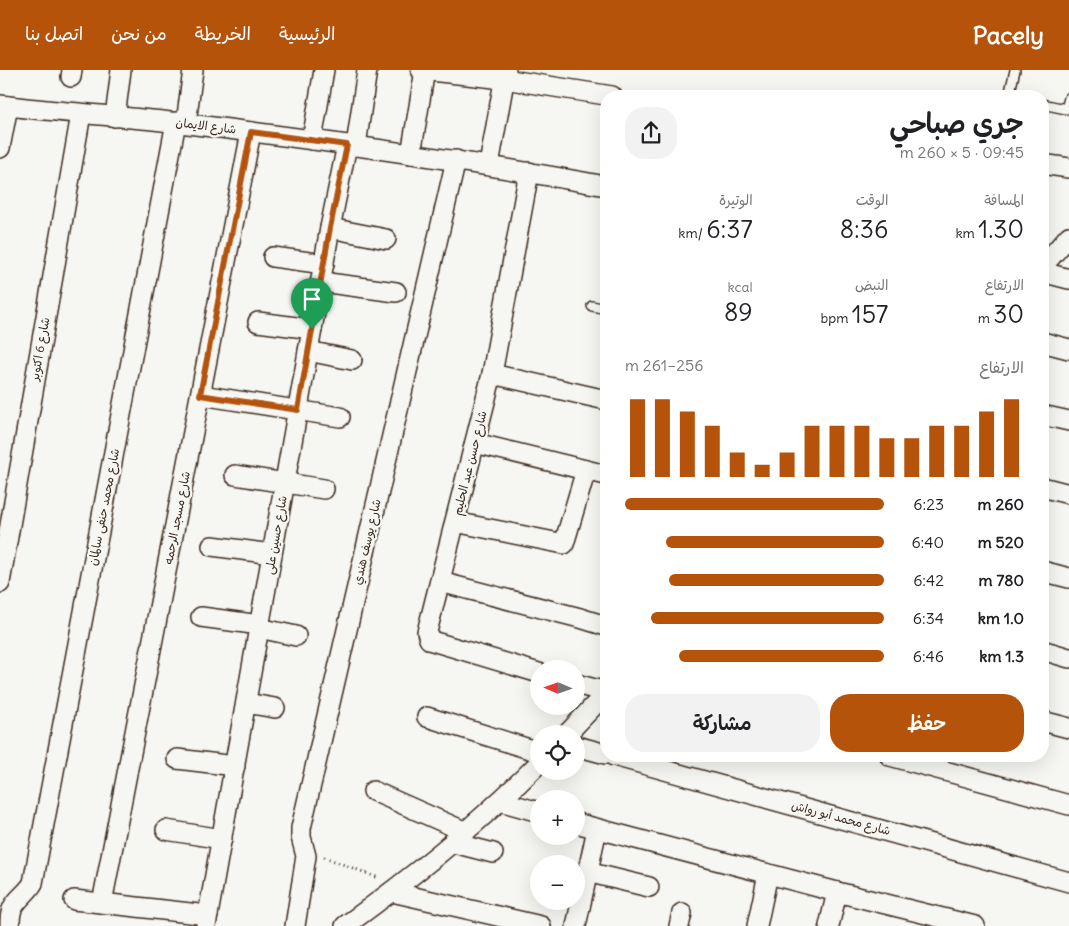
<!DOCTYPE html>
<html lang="ar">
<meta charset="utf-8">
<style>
:root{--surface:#fff;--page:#f2f2f2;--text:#202124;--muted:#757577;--accent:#b45309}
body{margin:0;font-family:Delius,"Playpen Sans Arabic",sans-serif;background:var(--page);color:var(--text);direction:rtl;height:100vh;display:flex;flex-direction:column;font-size:19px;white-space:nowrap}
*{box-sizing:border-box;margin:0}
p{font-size:16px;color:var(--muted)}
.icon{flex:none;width:28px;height:28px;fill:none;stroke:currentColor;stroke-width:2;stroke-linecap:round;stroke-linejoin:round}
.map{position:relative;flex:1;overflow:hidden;direction:ltr}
.drawer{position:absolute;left:600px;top:20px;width:449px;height:672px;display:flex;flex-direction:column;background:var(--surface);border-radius:20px;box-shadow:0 5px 20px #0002;direction:rtl}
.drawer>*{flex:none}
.needle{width:32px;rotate:272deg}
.tools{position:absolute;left:530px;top:590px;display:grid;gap:10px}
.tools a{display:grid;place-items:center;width:55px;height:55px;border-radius:50%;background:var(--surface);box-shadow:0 5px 20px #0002;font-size:25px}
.pin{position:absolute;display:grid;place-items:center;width:42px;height:42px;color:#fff;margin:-51px -21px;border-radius:50% 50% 50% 0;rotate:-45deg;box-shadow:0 0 5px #0007}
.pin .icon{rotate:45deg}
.round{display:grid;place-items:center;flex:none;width:52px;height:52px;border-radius:20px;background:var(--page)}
.overview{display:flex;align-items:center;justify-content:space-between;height:85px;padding:0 25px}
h1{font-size:28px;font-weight:600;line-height:38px}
.stats{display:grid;grid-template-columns:repeat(3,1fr);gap:8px;height:85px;padding:5px 25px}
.stats div{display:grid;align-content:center}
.stats b{font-size:25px;font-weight:600}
.stats small{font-size:14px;font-weight:400}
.stats p{font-size:14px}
.chart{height:140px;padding:10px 25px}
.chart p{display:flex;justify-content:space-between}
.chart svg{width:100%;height:90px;margin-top:5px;stroke:var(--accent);stroke-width:6}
.cta{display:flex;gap:10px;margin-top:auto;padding:10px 25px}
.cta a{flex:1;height:58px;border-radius:20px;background:var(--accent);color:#fff;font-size:20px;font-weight:600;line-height:58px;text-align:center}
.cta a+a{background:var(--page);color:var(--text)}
ul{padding:0 25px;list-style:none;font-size:16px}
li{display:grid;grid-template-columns:80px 60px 1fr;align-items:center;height:38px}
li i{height:12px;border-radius:6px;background:var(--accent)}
header{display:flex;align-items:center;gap:30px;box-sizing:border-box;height:70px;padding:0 25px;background:var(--accent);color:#fff}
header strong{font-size:24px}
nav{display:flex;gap:28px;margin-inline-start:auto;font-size:18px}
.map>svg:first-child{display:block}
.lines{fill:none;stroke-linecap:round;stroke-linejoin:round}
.service-casing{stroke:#3b2a1e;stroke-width:12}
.minor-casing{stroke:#3b2a1e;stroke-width:22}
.path{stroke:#3b2a1e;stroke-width:3;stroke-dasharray:1 4;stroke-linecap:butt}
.service{stroke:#f6f6f2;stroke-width:9}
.minor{stroke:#f6f6f2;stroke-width:19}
.route-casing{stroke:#fff;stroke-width:10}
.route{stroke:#b45309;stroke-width:6}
.labels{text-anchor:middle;stroke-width:4.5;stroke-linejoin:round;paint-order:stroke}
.street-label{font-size:12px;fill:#3b2a1e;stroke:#f6f6f2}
</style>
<header>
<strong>Pacely</strong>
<nav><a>الرئيسية</a><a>الخريطة</a><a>من نحن</a><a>اتصل بنا</a></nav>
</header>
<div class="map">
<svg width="1069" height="856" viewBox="0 0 1069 856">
<rect width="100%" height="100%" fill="#f6f6f2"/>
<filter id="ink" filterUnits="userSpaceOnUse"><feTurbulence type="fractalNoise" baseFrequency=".02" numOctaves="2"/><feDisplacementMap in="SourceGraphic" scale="10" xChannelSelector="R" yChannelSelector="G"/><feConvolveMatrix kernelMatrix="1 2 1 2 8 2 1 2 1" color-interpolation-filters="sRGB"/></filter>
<g filter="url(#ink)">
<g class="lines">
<defs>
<g id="service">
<polyline points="1009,26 1015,0"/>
<polyline points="1042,34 1066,39 1069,28"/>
<polyline points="592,236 606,239"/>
</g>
<g id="minor">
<polyline points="421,0 504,9 612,26"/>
<polyline points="71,7 72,0"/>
<path d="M0,35C63,43 125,46 188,54C328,71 468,91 606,116"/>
<polyline points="115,47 121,0"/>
<polyline points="186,53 193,0"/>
<polyline points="312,70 324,0"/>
<polyline points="356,76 367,0"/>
<polyline points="0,78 8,36"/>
<polyline points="411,84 425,0"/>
<polyline points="1042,94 1069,98"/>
<polyline points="489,95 506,0"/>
<polyline points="529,102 492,304 427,562 429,569 432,571 539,603"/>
<polyline points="330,158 386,169"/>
<polyline points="273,187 324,194"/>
<polyline points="1042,197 1069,166"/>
<polyline points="1042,202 1069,209"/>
<polyline points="321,212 396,222"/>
<polyline points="258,252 312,259"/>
<polyline points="1042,272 1069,279"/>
<polyline points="308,281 352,290"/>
<polyline points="492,304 606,330"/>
<polyline points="201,325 340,347"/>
<polyline points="1042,345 1069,351"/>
<polyline points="475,373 606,405"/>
<polyline points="235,405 324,419"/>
<polyline points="1042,417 1069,424"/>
<polyline points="455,452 564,474 586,400"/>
<polyline points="212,476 272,484"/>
<polyline points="1042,501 1069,508"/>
<polyline points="440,512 580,548 606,556"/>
<polyline points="0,513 81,44"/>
<polyline points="201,547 260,555"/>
<polyline points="259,558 296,566"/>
<polyline points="1042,580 1069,588"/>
<polyline points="576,614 606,622"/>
<polyline points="246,633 275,638"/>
<polyline points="427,647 539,682"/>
<polyline points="1042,651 1069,658"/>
<polyline points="567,664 606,623"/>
<polyline points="576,676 606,684"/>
<polyline points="614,686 1069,812"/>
<polyline points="890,686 1069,735"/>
<polyline points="177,689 235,696"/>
<polyline points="373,721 466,762"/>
<polyline points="500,731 539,742"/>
<polyline points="576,753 837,822 975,856"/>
<polyline points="166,760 222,769"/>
<polyline points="454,773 493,783"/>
<polyline points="587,802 649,817"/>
<polyline points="392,822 541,856"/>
<polyline points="74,830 208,845"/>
<polyline points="102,833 251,62"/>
<path d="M10,856C10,852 10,847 11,843C13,831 27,824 33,813L176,52"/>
<polyline points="206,856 330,158 347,75"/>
<polyline points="295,856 306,786 301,767 301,758 456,90"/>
<path d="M345,856C414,806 479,754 539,693"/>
<polyline points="576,856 597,759"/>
<polyline points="679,856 682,843"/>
<polyline points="757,856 768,804"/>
<polyline points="829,856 837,822"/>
</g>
</defs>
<use href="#service" class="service-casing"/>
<use href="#minor" class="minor-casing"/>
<polyline class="path" points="324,787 379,808"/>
<use href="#service" class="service"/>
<use href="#minor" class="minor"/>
</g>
</g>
<g class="lines" filter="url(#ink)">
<defs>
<polygon id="route" points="251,62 347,75 330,158 298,340 200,325"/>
</defs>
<use href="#route" class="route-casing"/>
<use href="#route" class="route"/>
</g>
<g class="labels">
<g class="street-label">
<text transform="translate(206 56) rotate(7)" y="4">شارع الايمان</text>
<text transform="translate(40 279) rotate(-80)" y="4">شارع 6 اكتوبر</text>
<text transform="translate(470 393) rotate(-76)" y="4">شارع حسن عبد الحليم</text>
<text transform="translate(104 437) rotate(-79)" y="4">شارع محمد حنفى سالمان</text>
<text transform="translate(177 448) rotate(-79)" y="4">شارع مسجد الرحمه</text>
<text transform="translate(276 465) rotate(-80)" y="4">شارع حسين على</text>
<text transform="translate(367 472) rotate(-77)" y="4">شارع يوسف هندي</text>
<text transform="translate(841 748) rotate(15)" y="4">شارع محمد أبو رواش</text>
</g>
</g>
</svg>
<div class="tools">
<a><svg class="needle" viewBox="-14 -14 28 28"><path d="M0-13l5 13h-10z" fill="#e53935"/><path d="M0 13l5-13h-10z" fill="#757577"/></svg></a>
<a><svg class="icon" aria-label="locate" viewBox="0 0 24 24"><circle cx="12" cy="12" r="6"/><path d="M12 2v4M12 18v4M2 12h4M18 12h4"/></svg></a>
<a>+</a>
<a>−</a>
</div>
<div class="pin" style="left:312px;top:259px;background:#1e9e55"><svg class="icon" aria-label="arrive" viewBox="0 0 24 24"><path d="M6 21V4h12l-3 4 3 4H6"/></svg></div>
<section class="drawer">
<div class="overview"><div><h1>جري صباحي</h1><p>09:45 · 5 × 260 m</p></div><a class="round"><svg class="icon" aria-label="share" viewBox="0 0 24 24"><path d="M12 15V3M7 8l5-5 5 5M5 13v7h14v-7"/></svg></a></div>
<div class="stats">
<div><p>المسافة</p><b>1.30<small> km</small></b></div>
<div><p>الوقت</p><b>8:36</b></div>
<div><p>الوتيرة</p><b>6:37<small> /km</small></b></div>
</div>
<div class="stats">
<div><p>الارتفاع</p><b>30<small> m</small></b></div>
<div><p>النبض</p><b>157<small> bpm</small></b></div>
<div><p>kcal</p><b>89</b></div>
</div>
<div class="chart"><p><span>الارتفاع</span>256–261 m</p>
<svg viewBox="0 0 160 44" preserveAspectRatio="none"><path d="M5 44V6M15 44V6M25 44V12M35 44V19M45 44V32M55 44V38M65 44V32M75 44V19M85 44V19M95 44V19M105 44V25M115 44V25M125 44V19M135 44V19M145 44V12M155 44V6"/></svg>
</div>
<ul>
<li><b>260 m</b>6:23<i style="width:100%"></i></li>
<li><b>520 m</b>6:40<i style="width:84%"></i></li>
<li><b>780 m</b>6:42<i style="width:83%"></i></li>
<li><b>1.0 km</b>6:34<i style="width:90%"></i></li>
<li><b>1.3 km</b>6:46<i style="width:79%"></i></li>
</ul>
<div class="cta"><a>حفظ</a><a>مشاركة</a></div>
</section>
</div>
